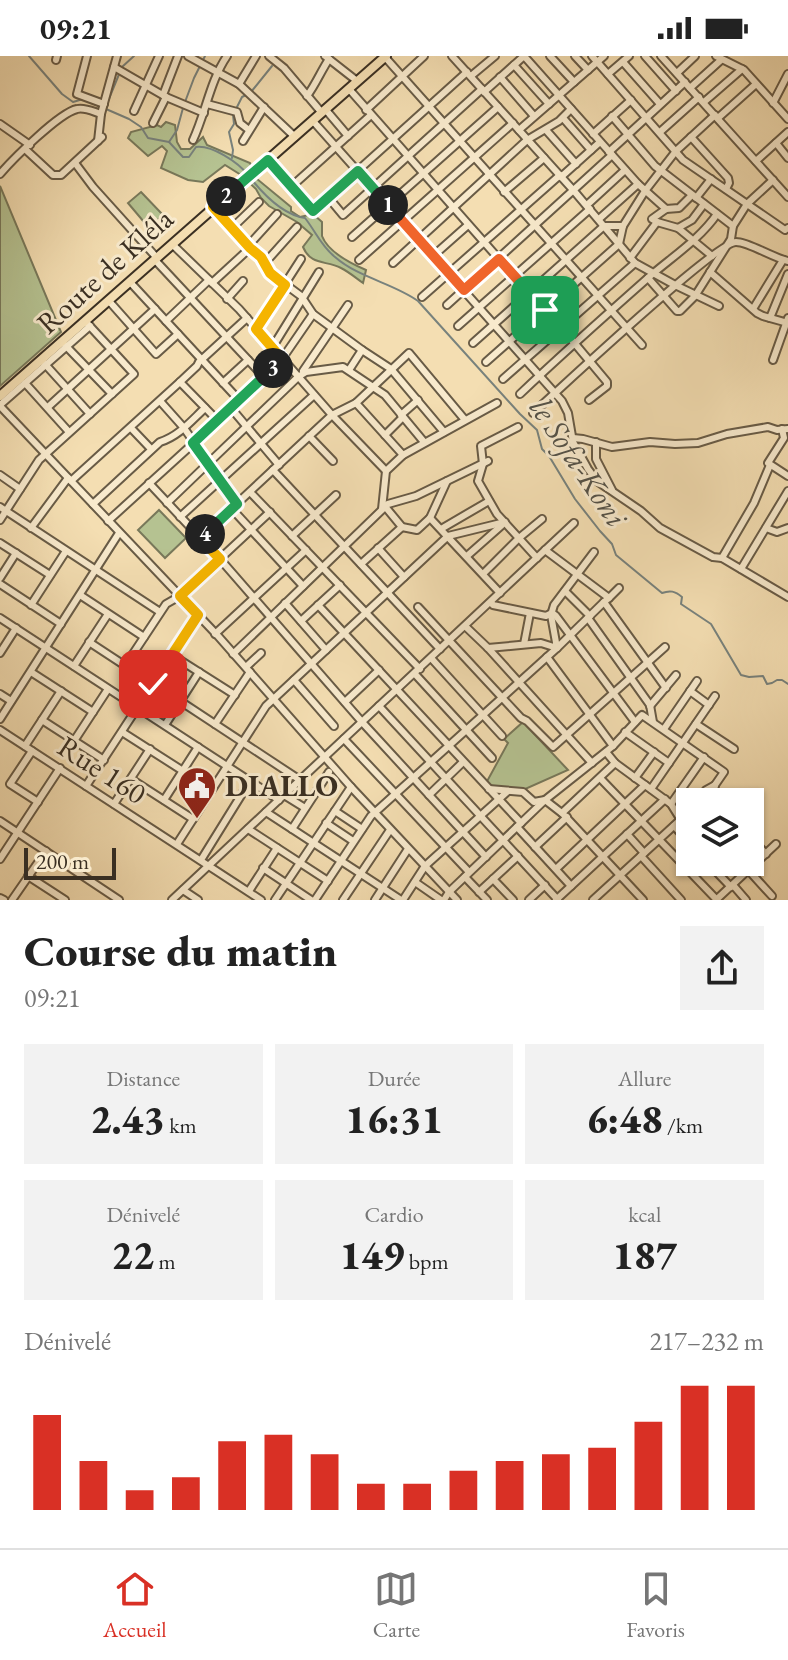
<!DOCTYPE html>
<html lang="fr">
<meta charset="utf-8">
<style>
:root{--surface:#fff;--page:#f2f2f2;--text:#222;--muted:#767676;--line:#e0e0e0;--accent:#d93025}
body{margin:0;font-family:"EB Garamond",serif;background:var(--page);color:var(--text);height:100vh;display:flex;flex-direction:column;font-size:30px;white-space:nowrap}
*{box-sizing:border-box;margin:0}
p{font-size:26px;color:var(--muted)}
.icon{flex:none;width:44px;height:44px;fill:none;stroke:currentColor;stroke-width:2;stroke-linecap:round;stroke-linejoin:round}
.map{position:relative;height:844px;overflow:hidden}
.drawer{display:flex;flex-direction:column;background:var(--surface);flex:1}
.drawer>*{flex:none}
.buttons{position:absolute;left:676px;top:732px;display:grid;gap:16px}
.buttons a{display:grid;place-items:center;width:88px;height:88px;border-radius:0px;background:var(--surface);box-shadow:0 2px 6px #0004;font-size:40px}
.scale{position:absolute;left:24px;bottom:20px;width:92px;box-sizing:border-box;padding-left:8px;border:4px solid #3a2f22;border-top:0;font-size:22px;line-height:28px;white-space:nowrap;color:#3a2f22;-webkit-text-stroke:6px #f8eacd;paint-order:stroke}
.pin{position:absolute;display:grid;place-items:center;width:68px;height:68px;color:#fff;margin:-34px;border-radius:16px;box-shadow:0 4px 12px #0006}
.km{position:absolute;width:40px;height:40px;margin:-20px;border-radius:50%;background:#222;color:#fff;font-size:22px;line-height:40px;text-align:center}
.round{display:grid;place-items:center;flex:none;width:84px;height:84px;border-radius:0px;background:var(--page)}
.headline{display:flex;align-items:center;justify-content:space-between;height:136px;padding:0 24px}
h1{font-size:44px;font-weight:800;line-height:60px}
.figures{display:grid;grid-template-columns:repeat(3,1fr);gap:12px;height:136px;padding:8px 24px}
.figures div{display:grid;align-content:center;border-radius:0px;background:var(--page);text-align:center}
.figures b{font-size:40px;font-weight:800}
.figures small{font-size:22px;font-weight:400}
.figures p{font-size:22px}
.chart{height:224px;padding:16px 24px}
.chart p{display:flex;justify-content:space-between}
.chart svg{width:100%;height:144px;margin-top:8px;stroke:var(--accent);stroke-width:6}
.status{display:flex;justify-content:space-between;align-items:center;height:56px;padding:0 40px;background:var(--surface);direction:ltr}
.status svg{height:22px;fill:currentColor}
.tabs{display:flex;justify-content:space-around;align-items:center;height:112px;border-top:2px solid var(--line);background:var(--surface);font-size:22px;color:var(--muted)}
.tabs a{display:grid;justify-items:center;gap:4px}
.tabs .current{color:var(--accent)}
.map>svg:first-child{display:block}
.green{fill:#b5c291;stroke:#78785a;stroke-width:2}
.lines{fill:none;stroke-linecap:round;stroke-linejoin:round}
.stream{stroke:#78827d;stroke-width:2}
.minor-casing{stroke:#685b46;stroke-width:10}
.major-casing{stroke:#3a2f22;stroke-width:12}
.minor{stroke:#f8eacd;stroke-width:6}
.major{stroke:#f4deb2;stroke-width:8}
.split-1-casing{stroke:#fff;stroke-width:16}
.split-2-casing{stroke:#fff;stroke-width:16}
.split-3-casing{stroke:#fff;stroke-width:16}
.split-4-casing{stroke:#fff;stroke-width:16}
.split-5-casing{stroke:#fff;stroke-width:16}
.split-1{stroke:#f0652b;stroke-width:10}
.split-2{stroke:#22a559;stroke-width:10}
.split-3{stroke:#f5b400;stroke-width:10}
.split-4{stroke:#22a559;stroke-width:10}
.split-5{stroke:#f5b400;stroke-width:10}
.labels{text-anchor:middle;stroke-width:6;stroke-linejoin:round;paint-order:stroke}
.street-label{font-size:30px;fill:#3a2f22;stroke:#f8eacd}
.poi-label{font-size:30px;font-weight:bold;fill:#3a2f22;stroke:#f8eacd;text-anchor:start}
.water-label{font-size:32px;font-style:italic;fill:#545248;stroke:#f8eacd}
</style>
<div class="status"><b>09:21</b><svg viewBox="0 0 49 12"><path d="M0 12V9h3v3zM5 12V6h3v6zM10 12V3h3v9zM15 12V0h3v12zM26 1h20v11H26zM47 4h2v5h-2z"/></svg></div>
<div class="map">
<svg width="788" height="844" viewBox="0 0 788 844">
<rect width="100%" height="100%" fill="#f4deb2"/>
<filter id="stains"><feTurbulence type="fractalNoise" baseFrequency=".0025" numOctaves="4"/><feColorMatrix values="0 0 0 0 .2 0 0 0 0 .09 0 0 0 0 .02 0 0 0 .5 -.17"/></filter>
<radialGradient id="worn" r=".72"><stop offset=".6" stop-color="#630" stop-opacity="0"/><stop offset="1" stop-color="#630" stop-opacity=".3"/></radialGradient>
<g class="green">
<path d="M166,66L175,69L177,86L181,93H190L203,81L207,89L250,107L257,123L291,151V155L300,161L313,158L322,166C322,168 322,179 322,180C328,196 352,208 366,214L363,227C356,222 349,216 341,212C326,204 311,210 303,191L312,179L297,166L269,150L261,142L256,133L241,119L225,109L203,126L188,124L161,112L167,95L162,90L148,100L128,82L131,76L157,69L161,71Z"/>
<polygon points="0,130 61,276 0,330"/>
<polygon points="141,136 163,159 149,172 128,147"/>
<polygon points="159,454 186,482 165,502 138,474"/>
<polygon points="523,666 568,714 523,734 487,731 485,729 508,687 504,683"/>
</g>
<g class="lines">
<g class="stream">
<path d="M29,0L62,38L73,46L83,43L129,63L141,71L148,82L169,86L183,101H189L196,91C212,89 238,106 248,119"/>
<polyline points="251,36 272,10"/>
<polyline points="185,46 194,22 205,0"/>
<polyline points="106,50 122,11 134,0"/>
<polyline points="236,53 242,41 246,39"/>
<polyline points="169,86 177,74 183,52"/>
<polyline points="232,102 233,94 229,76 234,68 233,59"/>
<path d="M252,124C265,140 284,159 305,162C316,176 321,190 335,201C359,222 393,227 418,245L520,358L537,374L542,393L549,400L575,443L600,475L612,488L616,499L662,537C670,534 675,535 682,541L681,548L711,568L741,619L749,621L763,620L767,628L772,627L777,624H782L788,628"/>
</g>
<defs>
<g id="minor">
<polyline points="87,0 77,38 104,48"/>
<polyline points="188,0 239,28 295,81"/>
<polyline points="269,0 284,12 322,57"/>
<polyline points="325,0 357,25"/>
<polyline points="384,0 642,289"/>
<polyline points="452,0 574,135 635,207 675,229 719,250"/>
<polyline points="524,0 638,128 666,153"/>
<polyline points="550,0 574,26"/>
<polyline points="575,0 588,14"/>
<polyline points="592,0 683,104 785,174 788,172"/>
<polyline points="645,0 676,35"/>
<polyline points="661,0 788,141"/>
<polyline points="716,0 744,14 788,63"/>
<polyline points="56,4 57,0"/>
<polyline points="623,6 660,48"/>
<polyline points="514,9 549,48"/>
<polyline points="114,11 166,41 204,57"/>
<polyline points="677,17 695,0"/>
<polyline points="608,18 629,0"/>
<polyline points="471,20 495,0"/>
<polyline points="500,21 534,60"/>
<polyline points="239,28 256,0"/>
<polyline points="690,32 721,4"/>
<polyline points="349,33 499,203 561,271 607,326 607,330 589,344"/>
<polyline points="484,36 524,0"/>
<polyline points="163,39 178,0"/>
<path d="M307,40C316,28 321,15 329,3"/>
<polyline points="704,46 742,13"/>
<polyline points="773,47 788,18"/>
<polyline points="207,48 237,56 240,67 249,74"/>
<polyline points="326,54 348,80"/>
<polyline points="366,54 424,0"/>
<polyline points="134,55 159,0"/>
<polyline points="612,60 655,110 733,170"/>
<polyline points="563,62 591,94"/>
<polyline points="718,62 756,28"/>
<polyline points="313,65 562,345 568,357 573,386 588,413 597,425 641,455 660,472 713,501 722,502 788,541"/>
<polyline points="153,67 166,41"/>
<polyline points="0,68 30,89"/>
<polyline points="519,74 604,0"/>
<polyline points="546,74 576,108"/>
<polyline points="660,76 699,41"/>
<polyline points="593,78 631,44"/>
<polyline points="691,81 728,122 729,127 726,133"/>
<path d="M193,84C206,56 210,25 227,0"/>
<polyline points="98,85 101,58 117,0"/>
<polyline points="243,85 264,51"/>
<polyline points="776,87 788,102"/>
<polyline points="25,93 53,119 61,119 102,81"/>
<polyline points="609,96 685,26"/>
<polyline points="268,104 313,155 467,16"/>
<polyline points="756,105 788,76"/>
<polyline points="75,107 93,131 157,202"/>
<path d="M0,118C13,103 59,57 77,53C85,51 94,56 101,58"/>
<polyline points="561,121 600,86"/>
<polyline points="291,131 371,59"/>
<polyline points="504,136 544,102"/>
<polyline points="692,139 679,152 666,153 652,163 657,166 678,172 712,200"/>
<polyline points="328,141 343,159 482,33"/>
<polyline points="696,142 711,123"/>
<polyline points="587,149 625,114"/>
<polyline points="213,151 250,192 261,201 270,217 301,240 313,258 362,294 391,313 444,376"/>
<polyline points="599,163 638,128"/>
<polyline points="232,172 259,146"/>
<polyline points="678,172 692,164 704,148"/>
<polyline points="352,181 498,51"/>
<polyline points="172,188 239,253 332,359 386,415"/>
<polyline points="248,190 277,158"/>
<polyline points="433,200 468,169"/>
<polyline points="630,202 657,166"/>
<polyline points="155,204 264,321"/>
<polyline points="359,204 513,67"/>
<polyline points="393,207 527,84 559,65 571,53"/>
<polyline points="264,208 297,171"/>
<polyline points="710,216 757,257 763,260 788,267"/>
<polyline points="648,222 677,255 680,255 695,240 731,183 733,170 747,148 773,124"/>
<polyline points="130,226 239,344"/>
<polyline points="212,227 250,192"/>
<polyline points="422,241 560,119"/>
<polyline points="227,243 243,225"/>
<polyline points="109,245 156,298 178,278"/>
<polyline points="447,249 612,99"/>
<polyline points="753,253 783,204"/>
<polyline points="770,262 788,218"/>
<polyline points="166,265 209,224"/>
<polyline points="458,270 590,153"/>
<polyline points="256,273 301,203"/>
<polyline points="473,287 604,170 623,170"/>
<polyline points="65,289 112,338"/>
<polyline points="272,292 319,216"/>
<polyline points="773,304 788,262"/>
<polyline points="486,306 619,188 623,170 645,135 676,95 715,59"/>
<polyline points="44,307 90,358"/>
<polyline points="349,314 362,294"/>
<polyline points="303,315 348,249"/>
<polyline points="503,323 635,207"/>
<polyline points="180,326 218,365"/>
<polyline points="25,327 69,376"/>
<polyline points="223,327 248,304"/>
<path d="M520,338C562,298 606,259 649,221C672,201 700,183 717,158"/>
<polyline points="160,345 184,372 237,448"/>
<polyline points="0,349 90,270"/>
<polyline points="0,350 218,580 351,731 457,844"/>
<polyline points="48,351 155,253"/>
<polyline points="231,352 279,409"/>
<path d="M533,357C559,334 716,186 736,186C749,186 773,202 788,205"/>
<polyline points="401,359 418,344"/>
<polyline points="518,371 481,390 483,408 478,425 497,458 537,502"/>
<polyline points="131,372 151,393"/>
<polyline points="782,373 784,382 768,407 788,420"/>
<polyline points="385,379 403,361"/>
<polyline points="309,380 333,405"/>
<polyline points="573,382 583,383 612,391 650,386 675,388 698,387 727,378 768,371 777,374 788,373"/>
<polyline points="596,386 596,403 612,434"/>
<polyline points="403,399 356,347 409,297 465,364"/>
<polyline points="273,414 440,593"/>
<polyline points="0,419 20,433"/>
<polyline points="71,425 180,326 197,310 199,306 247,262"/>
<polyline points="149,427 220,503 362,666 486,801"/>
<polyline points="250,436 420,613"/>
<polyline points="167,447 298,321 306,316 343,311 385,339 424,386"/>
<path d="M93,448L160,386C179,380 191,365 205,352"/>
<polyline points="383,448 402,471 417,474 430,462 447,425"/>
<polyline points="0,451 160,556"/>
<polyline points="232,453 303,530"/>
<polyline points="382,453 386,415 403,399 497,347"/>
<polyline points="180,461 314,339"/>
<polyline points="430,462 500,537"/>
<polyline points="0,464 39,404 134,318 86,266"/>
<polyline points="108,465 218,365 282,303 313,258"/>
<polyline points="31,472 68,422"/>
<polyline points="766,472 777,476 788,472"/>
<polyline points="441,473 489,445"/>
<polyline points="292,480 336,439"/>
<polyline points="200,482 332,359 356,347"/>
<polyline points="0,487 50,519"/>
<polyline points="378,492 404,521"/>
<polyline points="545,494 609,542 604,546 666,632"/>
<polyline points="467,500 502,469"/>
<polyline points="722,502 754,447 770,409"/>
<polyline points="361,508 402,471"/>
<polyline points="741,513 788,435"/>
<polyline points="483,518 519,482 542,463"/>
<polyline points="0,522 16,497"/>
<polyline points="0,528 61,568"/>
<polyline points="565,535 590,560"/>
<polyline points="80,539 144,581"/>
<polyline points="609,542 619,532"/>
<polyline points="491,546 493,549 546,560 552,557 556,560 635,666"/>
<polyline points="285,547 326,594"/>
<polyline points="31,549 66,495"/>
<polyline points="318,549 521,767"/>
<polyline points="418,551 521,662 527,665 553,691 665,591"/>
<polyline points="0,562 279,744"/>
<polyline points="588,562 650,649 653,666"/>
<polyline points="301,565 340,529"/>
<polyline points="465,570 488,592 592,707"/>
<polyline points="215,578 306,494"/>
<polyline points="89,586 153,628"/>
<polyline points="524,588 530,557"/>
<polyline points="488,592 541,587 557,592 551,559 554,549 594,496"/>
<polyline points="0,597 16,572"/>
<polyline points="233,598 388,448 416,440 488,405"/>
<polyline points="172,599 235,639"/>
<polyline points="547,601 613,690"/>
<polyline points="431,602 502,680"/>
<polyline points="74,610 108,558"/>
<polyline points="125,610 166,548 180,540 270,456"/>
<polyline points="246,611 261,597"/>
<polyline points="31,616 93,656"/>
<polyline points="415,618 492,702"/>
<polyline points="294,624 334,670"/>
<polyline points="690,635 709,649"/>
<polyline points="0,638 11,645"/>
<polyline points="180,645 300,724"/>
<polyline points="345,646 379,614"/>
<polyline points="379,650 558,844"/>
<polyline points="650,650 676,619"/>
<polyline points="0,663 119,477"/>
<polyline points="42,664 104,704"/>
<polyline points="215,668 250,616"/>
<polyline points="696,668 734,693"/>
<polyline points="165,669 199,616"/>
<polyline points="664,673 697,625"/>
<polyline points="0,674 261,844"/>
<polyline points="122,676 183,715"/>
<polyline points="625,676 669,707"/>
<polyline points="344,683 469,816"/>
<polyline points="74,685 108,633"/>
<polyline points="25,690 61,635"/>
<polyline points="32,695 10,728 38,746"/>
<polyline points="606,696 615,707 671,748 681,764"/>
<polyline points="600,722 717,844"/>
<polyline points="635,722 654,696"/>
<polyline points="131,723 193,763"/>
<polyline points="86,730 198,559"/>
<polyline points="489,733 523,736 534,746 545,744 563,758 643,844"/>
<polyline points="651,733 715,640"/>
<polyline points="284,739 305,752"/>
<polyline points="429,739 463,706"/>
<polyline points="164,744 198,691"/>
<polyline points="697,746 706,734 715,729"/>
<polyline points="114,748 150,693"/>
<polyline points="671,748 704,701"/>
<polyline points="335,755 362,773"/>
<polyline points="266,756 401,844"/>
<polyline points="562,757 615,707"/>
<polyline points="0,765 119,844"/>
<polyline points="326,767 353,785"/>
<polyline points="674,770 690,787"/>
<polyline points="517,771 571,830"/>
<polyline points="248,773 328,825"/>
<polyline points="292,773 329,716"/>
<polyline points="627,778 644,797"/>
<polyline points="750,781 766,798"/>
<polyline points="177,788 266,650 448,480 505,466"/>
<polyline points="535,791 567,761"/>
<polyline points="641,800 681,844"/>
<polyline points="0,803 60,712"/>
<polyline points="201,804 250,725"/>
<polyline points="707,806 731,831"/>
<polyline points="741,806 772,840"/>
<polyline points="263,812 311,844"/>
<polyline points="556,813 645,729"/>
<polyline points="28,820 65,844"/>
<polyline points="465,821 487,844"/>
<polyline points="493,823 513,844"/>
<polyline points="415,826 441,844"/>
<polyline points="733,829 746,844"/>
<polyline points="183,834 198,844"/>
<polyline points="249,835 277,792"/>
<polyline points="479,836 518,800"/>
<polyline points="0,842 4,844"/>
<polyline points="12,844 46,795"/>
<polyline points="172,844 574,467"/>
<polyline points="275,844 351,731"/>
<polyline points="315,844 371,760 557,592 604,546"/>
<polyline points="343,844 390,774"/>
<polyline points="375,844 408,793"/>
<polyline points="403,844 425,810 508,735"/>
<polyline points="444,844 449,836 545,744 613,690 642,659 724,716 715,729 713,742"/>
<polyline points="529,844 545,829"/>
<polyline points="556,844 665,743"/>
<polyline points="593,844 690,755"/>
<polyline points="716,844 776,788"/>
</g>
<polyline id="major" points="0,340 386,0"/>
</defs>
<use href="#minor" class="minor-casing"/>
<use href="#major" class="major-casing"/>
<use href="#minor" class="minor"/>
<use href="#major" class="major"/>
</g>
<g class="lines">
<defs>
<polyline id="split-1" points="388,149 464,234 499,203 545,254"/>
<polyline id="split-2" points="226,140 268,104 313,155 358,115 388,149"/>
<polyline id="split-3" points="226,140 213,151 250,192 261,201 270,217 285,229 256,273 282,303 273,312"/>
<polyline id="split-4" points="205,478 237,448 193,387 273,312"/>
<polyline id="split-5" points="153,628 198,559 180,540 220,503 200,482 205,478"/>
</defs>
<use href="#split-1" class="split-1-casing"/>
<use href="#split-2" class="split-2-casing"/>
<use href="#split-3" class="split-3-casing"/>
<use href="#split-4" class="split-4-casing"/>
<use href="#split-5" class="split-5-casing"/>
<use href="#split-1" class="split-1"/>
<use href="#split-2" class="split-2"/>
<use href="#split-3" class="split-3"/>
<use href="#split-4" class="split-4"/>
<use href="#split-5" class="split-5"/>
</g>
<defs>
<symbol id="civic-pin" viewBox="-11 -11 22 30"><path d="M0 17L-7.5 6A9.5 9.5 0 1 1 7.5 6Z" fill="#8f2418" stroke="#f8eacd"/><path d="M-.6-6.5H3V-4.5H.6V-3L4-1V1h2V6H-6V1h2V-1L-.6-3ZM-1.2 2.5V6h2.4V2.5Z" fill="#fff"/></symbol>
</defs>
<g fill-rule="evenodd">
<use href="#civic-pin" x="175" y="708" width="44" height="60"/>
</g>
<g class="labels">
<g class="street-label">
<text transform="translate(105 215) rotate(-42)" y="10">Route de Kléla</text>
<text transform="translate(102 714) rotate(33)" y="10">Rue 160</text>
</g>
<g class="poi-label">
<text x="225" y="740">DIALLO</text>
</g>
<g class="water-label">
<text transform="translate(579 406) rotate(56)" y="11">le Sofa-Koni</text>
</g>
</g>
<rect width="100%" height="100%" filter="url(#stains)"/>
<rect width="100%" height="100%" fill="url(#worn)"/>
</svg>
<div class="buttons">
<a><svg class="icon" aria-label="layers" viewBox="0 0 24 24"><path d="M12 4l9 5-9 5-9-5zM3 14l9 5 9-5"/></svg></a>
</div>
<div class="scale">200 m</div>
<div class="pin" style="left:545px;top:254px;background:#1e9e55"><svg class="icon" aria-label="arrive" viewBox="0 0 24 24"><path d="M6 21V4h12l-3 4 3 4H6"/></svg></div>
<div class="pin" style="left:153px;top:628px;background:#d93025"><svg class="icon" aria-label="check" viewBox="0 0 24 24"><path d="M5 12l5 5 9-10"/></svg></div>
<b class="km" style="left:388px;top:149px">1</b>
<b class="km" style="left:226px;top:140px">2</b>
<b class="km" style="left:273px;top:312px">3</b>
<b class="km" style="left:205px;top:478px">4</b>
</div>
<section class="drawer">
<div class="headline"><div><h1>Course du matin</h1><p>09:21</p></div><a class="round"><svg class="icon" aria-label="share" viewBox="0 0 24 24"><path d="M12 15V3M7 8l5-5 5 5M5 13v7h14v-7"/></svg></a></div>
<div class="figures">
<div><p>Distance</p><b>2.43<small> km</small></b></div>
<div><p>Durée</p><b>16:31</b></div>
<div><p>Allure</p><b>6:48<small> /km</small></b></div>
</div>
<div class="figures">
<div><p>Dénivelé</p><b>22<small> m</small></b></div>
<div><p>Cardio</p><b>149<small> bpm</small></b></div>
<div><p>kcal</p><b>187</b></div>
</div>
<div class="chart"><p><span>Dénivelé</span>217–232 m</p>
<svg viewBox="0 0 160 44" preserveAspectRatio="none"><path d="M5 44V15M15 44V29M25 44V38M35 44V34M45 44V23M55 44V21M65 44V27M75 44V36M85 44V36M95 44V32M105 44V29M115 44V27M125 44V25M135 44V17M145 44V6M155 44V6"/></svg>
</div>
</section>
<nav class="tabs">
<a class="current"><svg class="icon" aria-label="home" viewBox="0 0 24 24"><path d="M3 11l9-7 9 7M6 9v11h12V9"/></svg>Accueil</a>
<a><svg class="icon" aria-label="map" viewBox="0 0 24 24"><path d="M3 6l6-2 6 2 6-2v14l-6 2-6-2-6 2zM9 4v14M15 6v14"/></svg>Carte</a>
<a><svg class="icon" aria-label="saved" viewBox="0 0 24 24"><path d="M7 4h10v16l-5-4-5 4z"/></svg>Favoris</a>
</nav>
